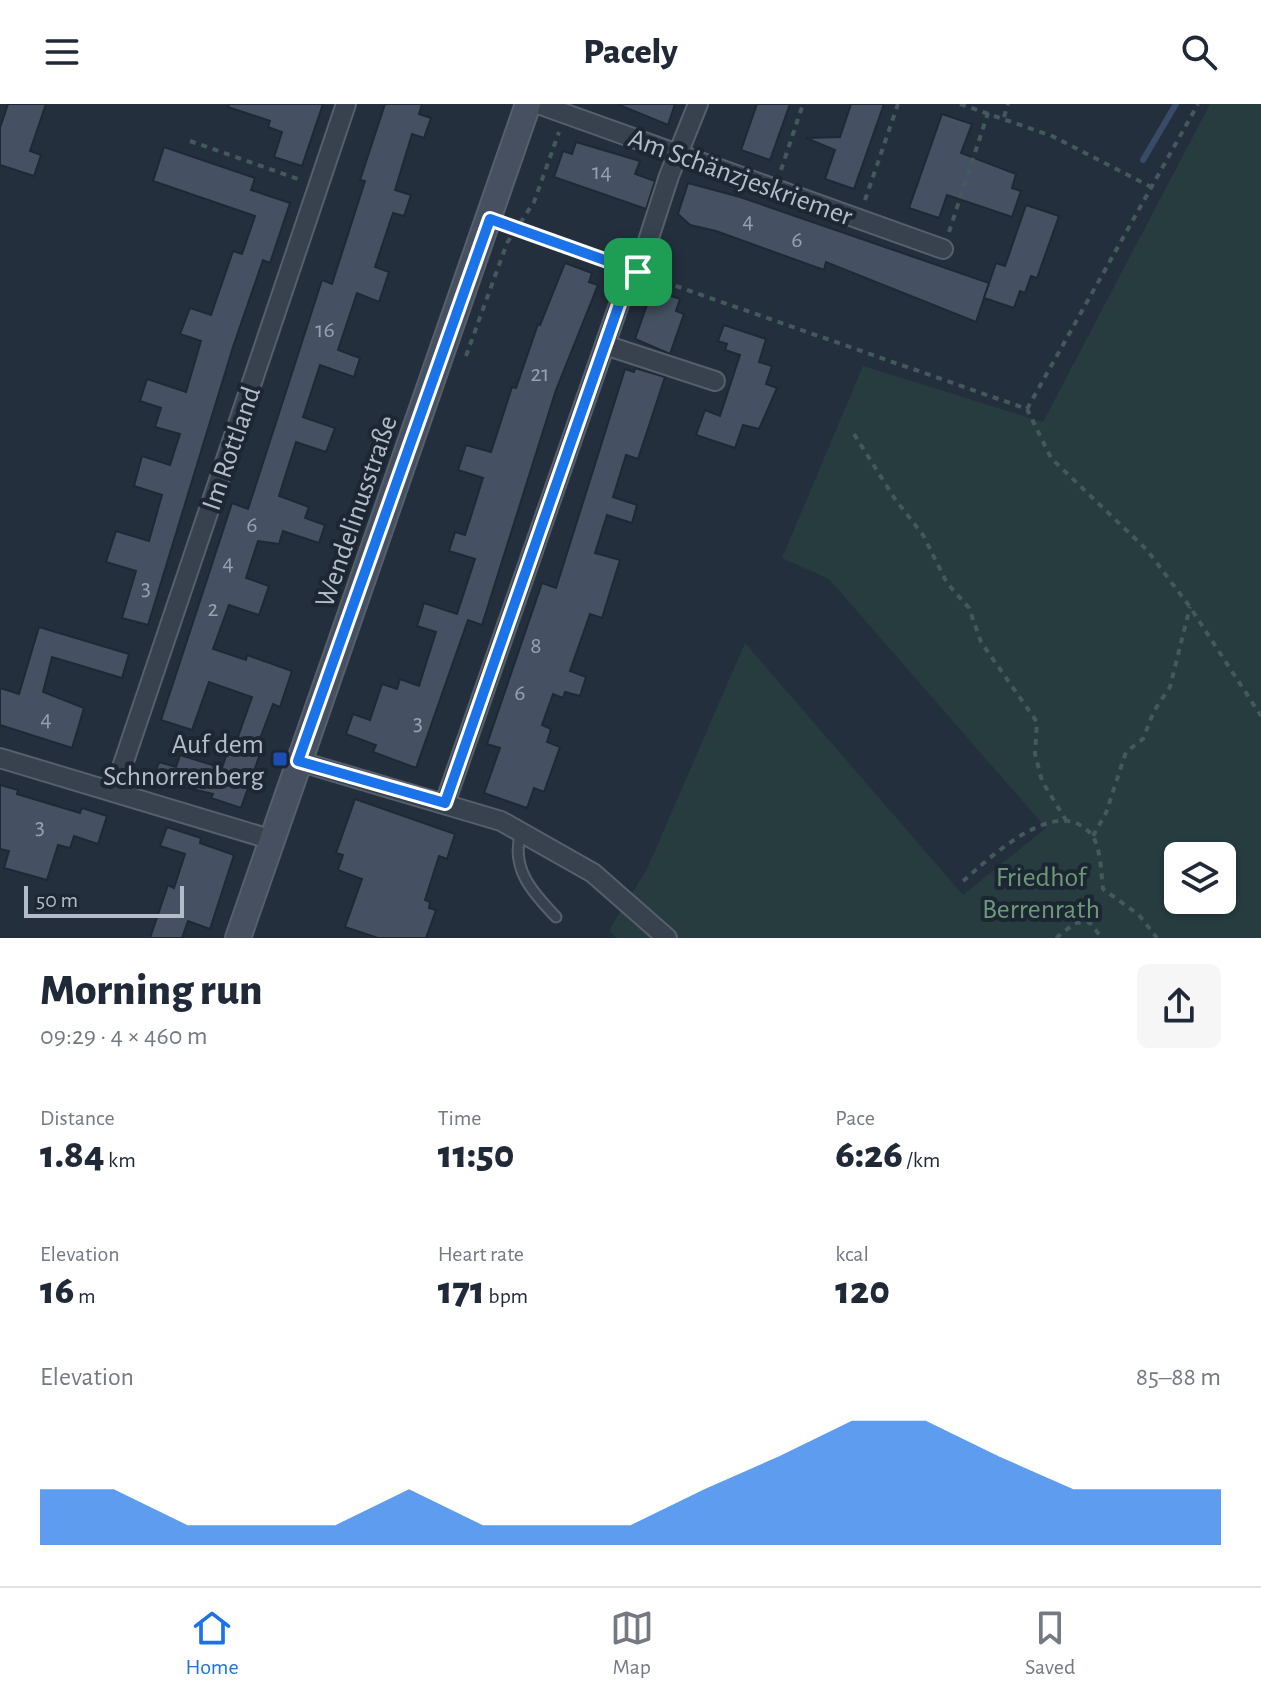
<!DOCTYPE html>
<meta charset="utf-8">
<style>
:root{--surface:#fff;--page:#f6f6f7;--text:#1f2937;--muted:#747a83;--line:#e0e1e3;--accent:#1a73e8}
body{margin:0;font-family:"Alegreya Sans",sans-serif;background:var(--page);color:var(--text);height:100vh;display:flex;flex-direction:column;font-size:30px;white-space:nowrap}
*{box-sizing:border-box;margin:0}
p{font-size:26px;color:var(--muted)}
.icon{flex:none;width:44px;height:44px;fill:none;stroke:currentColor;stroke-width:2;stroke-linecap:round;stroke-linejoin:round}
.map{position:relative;height:834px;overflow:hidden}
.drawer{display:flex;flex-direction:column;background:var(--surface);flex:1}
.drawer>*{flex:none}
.buttons{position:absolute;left:1164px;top:738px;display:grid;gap:16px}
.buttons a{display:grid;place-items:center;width:72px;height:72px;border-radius:12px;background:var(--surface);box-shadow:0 2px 6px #0004;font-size:40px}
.scale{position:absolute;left:24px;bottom:20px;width:160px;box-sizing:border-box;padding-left:8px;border:4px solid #b4bcc9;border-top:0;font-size:22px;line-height:28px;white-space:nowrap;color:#b4bcc9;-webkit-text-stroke:6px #1d2633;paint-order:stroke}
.pin{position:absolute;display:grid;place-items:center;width:68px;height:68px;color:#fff;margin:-34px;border-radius:16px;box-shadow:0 4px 12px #0006}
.round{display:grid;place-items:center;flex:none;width:84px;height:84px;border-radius:12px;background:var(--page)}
.summary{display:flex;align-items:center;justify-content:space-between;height:136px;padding:0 40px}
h1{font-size:44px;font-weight:800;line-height:60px}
.metrics{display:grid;grid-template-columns:repeat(3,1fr);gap:12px;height:136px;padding:8px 40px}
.metrics div{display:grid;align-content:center}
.metrics b{font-size:40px;font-weight:800}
.metrics small{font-size:22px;font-weight:400}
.metrics p{font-size:22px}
.chart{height:224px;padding:16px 40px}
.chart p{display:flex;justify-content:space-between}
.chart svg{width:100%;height:144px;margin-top:8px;fill:var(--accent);opacity:.7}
header{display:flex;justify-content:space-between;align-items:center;height:104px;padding:0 40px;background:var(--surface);font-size:36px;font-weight:800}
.tab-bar{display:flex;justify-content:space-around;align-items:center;height:112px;border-top:2px solid var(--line);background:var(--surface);font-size:22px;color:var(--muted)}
.tab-bar a{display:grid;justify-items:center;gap:4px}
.tab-bar .on{color:var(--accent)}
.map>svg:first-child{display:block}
.green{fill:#263c3f;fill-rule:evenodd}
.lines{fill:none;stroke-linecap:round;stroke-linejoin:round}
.stream{stroke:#394c67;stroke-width:6}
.building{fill:#455162;stroke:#1f2835;stroke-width:2}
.service-casing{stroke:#565f6c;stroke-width:13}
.minor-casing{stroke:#565f6c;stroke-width:22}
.secondary-casing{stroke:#565f6c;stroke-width:28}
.path{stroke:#44595c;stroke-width:4;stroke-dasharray:6 6;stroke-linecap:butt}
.service{stroke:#38414e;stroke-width:9}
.minor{stroke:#38414e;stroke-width:18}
.secondary{stroke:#465061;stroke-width:24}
.route-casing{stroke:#fff;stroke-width:16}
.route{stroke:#1a73e8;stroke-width:10}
.transit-dot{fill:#1a4fb4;stroke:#1d2633;stroke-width:3}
.labels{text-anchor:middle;stroke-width:8;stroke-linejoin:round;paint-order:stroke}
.number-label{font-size:24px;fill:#98a1af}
.street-label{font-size:28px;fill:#b4bcc9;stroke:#1d2633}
.poi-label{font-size:28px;fill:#b4bcc9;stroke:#1d2633;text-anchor:end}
.park-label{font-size:28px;fill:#6b9a76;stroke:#1d2633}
</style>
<header><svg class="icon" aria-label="menu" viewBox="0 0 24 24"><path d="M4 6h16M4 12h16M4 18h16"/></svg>Pacely<svg class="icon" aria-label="search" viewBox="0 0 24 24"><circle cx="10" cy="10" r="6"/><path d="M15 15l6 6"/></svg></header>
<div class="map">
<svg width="1261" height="834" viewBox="0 0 1261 834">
<rect width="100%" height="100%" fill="#242f3e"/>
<path class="green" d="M1210,0H1261V834H616L609,826L647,765L745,539L963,791L1046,724L829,475L782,454L863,262L1043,318ZM1178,752H1222V796H1178Z"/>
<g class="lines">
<polyline class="stream" points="1143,56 1176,0"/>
</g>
<g class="building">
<polygon points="8,0 46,0 30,47 41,51 34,72 0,61 0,24"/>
<polygon points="229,0 323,0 302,62 274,53 282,28 268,23 270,17 228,3"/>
<polygon points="385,0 422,0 419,10 431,14 424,34 412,30 395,86 411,91 404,112 393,109 375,163 389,168 379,198 357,189 338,246 360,254 354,273 320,261 303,313 335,324 326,348 296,338 279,392 309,403 305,414 325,421 319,439 283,427 279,440 258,437 246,474 269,482 259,511 229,501 213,545 246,556 247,551 292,567 280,603 273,600 255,648 260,650 241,704 211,694 213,690 153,676 159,658 176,663 180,651 222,664 230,640 235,641 252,593 209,578 192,626 161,616 232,399 248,405 322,176 332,180 365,77 360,76"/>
<polygon points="617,0 675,0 668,21"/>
<polygon points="757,0 790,0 770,56 741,46"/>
<polygon points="851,0 884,0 854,85 825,75 835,46 806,34 840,33"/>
<polygon points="942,10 972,20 961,49 1016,70 1012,84 1021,87 1012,113 947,91 939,114 909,104"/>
<polygon points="576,38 640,57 635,70 655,77 646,105 554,73 563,47 572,50"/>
<polygon points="164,43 255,74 251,86 290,99 270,159 263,156 233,243 148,521 122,514 136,467 106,458 116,427 149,437 162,391 134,382 142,352 170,361 180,330 155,323 161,304 140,297 147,275 186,288 201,237 180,230 190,204 211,211 233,147 242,150 255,112 153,77"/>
<polygon points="688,79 740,93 989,179 976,218 826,158 824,166 716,127 690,121 678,110"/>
<polygon points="1026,101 1059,112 1037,174 1031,172 1025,189 1020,187 1014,204 984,194 996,159 1005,162"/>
<polygon points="565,159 592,169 589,178 598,181 556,286 482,521 468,516 416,664 373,648 376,641 346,630 353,610 370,616 382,580 397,585 400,575 419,582 436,528 417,522 424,499 457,510 475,455 449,447 455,428 465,431 483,374 458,366 466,341 491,348 512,283 516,284 538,220 540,221"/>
<polygon points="662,189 680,195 676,207 684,210 670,250 635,235 649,195 658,199"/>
<polygon points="724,221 766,235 759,258 772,262 766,280 777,284 759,325 743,321 735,344 696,331 705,306 720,312 740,251 725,246 727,240 718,237"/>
<polygon points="635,264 665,273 638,355 626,351 613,393 637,401 632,419 607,411 595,449 620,456 602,514 590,510 570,567 586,573 580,592 565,588 563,594 553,590 542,621 551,625 547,638 560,643 544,688 534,684 527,704 484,689 500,644 487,640 542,479 556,484 625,265 634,268"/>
<polygon points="39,523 129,550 122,574 52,553 43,588 84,604 72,644 0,621 0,584 19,590"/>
<polygon points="0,681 18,686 17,690 80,709 82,704 107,712 98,740 74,732 70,744 58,741 47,776 4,764 9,747 0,745"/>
<polygon points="355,695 455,730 447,755 439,752 425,796 430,798 429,804 436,806 426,834 378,834 345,823 362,775 338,766 343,751 336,749"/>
<polygon points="167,723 201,734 200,739 234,751 210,825 188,817 182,834 150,834 168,781 174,784 185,750 160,742"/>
</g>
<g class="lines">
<defs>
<path id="service" d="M521,728C510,764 532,788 556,813"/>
<g id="minor">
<polyline points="538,0 943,145"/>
<polyline points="605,241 715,277"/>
<polyline points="0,654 273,736"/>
<polyline points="298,657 501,717 593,769 667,834"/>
<polyline points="114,687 346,0"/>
<polyline points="445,699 623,189 638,168 669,72 698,0"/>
</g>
<polyline id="secondary" points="238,834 528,0"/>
</defs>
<use href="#service" class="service-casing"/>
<use href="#minor" class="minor-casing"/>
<use href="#secondary" class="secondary-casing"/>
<g class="path">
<polyline points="960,0 1052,32 1153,84"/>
<polyline points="1004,13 1008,0"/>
<polyline points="190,37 301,76"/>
<polyline points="781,66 803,0"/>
<polyline points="865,96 898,0"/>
<polyline points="507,120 619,161"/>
<polyline points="949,128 988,9"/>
<polyline points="653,174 1027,305 1051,354 1147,446 1190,503 1261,612"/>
<polyline points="466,252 507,139 534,98 559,28"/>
<polyline points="1027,305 1198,0"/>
<polyline points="854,330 895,395 923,431 947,479 969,504 981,538 1037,618 1035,650 1042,677 1067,718"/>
<polyline points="1093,732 1106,709 1126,648 1143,635 1154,607 1170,583 1190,503"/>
<path d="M963,777C989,755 1056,689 1091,730C1101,742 1101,769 1103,785L1139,811L1157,834"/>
<polyline points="1056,834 1075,819 1089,818 1102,834"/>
</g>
<use href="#service" class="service"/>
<use href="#minor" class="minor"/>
<use href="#secondary" class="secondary"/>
</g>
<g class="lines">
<defs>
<polygon id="route" points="490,115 638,168 623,189 445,699 298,657"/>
</defs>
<use href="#route" class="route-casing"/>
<use href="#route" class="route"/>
</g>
<rect class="transit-dot" x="272" y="647" width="16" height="16" rx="4"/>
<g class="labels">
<g class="number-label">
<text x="602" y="75">14</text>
<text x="748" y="124">4</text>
<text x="797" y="143">6</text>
<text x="325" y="233">16</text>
<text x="540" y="277">21</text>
<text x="252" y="428">6</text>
<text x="228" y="466">4</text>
<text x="146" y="491">3</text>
<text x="213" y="512">2</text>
<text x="536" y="549">8</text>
<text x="520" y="596">6</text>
<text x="46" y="622">4</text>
<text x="418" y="626">3</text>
<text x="40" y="730">3</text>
</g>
<g class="street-label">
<text transform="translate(741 72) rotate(20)" y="10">Am Schänzjeskriemer</text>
<text transform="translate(230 344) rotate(-71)" y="10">Im Rottland</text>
<text transform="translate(355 407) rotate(-71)" y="10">Wendelinusstraße</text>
</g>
<g class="poi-label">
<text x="264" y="649">Auf dem<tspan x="264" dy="32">Schnorrenberg</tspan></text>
</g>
<g class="park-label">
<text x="1041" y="782">Friedhof<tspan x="1041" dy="32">Berrenrath</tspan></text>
</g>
</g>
</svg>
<div class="buttons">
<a><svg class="icon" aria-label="layers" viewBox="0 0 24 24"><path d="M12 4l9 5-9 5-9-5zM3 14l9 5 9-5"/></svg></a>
</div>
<div class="scale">50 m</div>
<div class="pin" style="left:638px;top:168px;background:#1e9e55"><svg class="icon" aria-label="arrive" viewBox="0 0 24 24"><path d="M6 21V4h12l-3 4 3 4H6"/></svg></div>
</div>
<section class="drawer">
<div class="summary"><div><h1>Morning run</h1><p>09:29 · 4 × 460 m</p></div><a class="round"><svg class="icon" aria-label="share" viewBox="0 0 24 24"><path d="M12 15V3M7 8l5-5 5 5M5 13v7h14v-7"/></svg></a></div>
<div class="metrics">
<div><p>Distance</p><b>1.84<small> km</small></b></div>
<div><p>Time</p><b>11:50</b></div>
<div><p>Pace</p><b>6:26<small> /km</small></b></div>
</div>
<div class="metrics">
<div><p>Elevation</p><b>16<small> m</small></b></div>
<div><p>Heart rate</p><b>171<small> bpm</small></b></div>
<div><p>kcal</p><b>120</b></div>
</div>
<div class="chart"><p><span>Elevation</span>85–88 m</p>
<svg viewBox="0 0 160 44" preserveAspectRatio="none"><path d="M0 44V27L10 27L20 38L30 38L40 38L50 27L60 38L70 38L80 38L90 27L100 17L110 6L120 6L130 17L140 27L150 27L160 27V44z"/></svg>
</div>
</section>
<nav class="tab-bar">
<a class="on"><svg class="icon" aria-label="home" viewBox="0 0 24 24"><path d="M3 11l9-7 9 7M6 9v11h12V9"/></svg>Home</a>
<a><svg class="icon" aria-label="map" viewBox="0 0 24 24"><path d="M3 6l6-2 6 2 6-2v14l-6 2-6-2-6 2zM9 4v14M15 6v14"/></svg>Map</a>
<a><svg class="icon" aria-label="saved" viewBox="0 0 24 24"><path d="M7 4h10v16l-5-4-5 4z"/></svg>Saved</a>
</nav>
